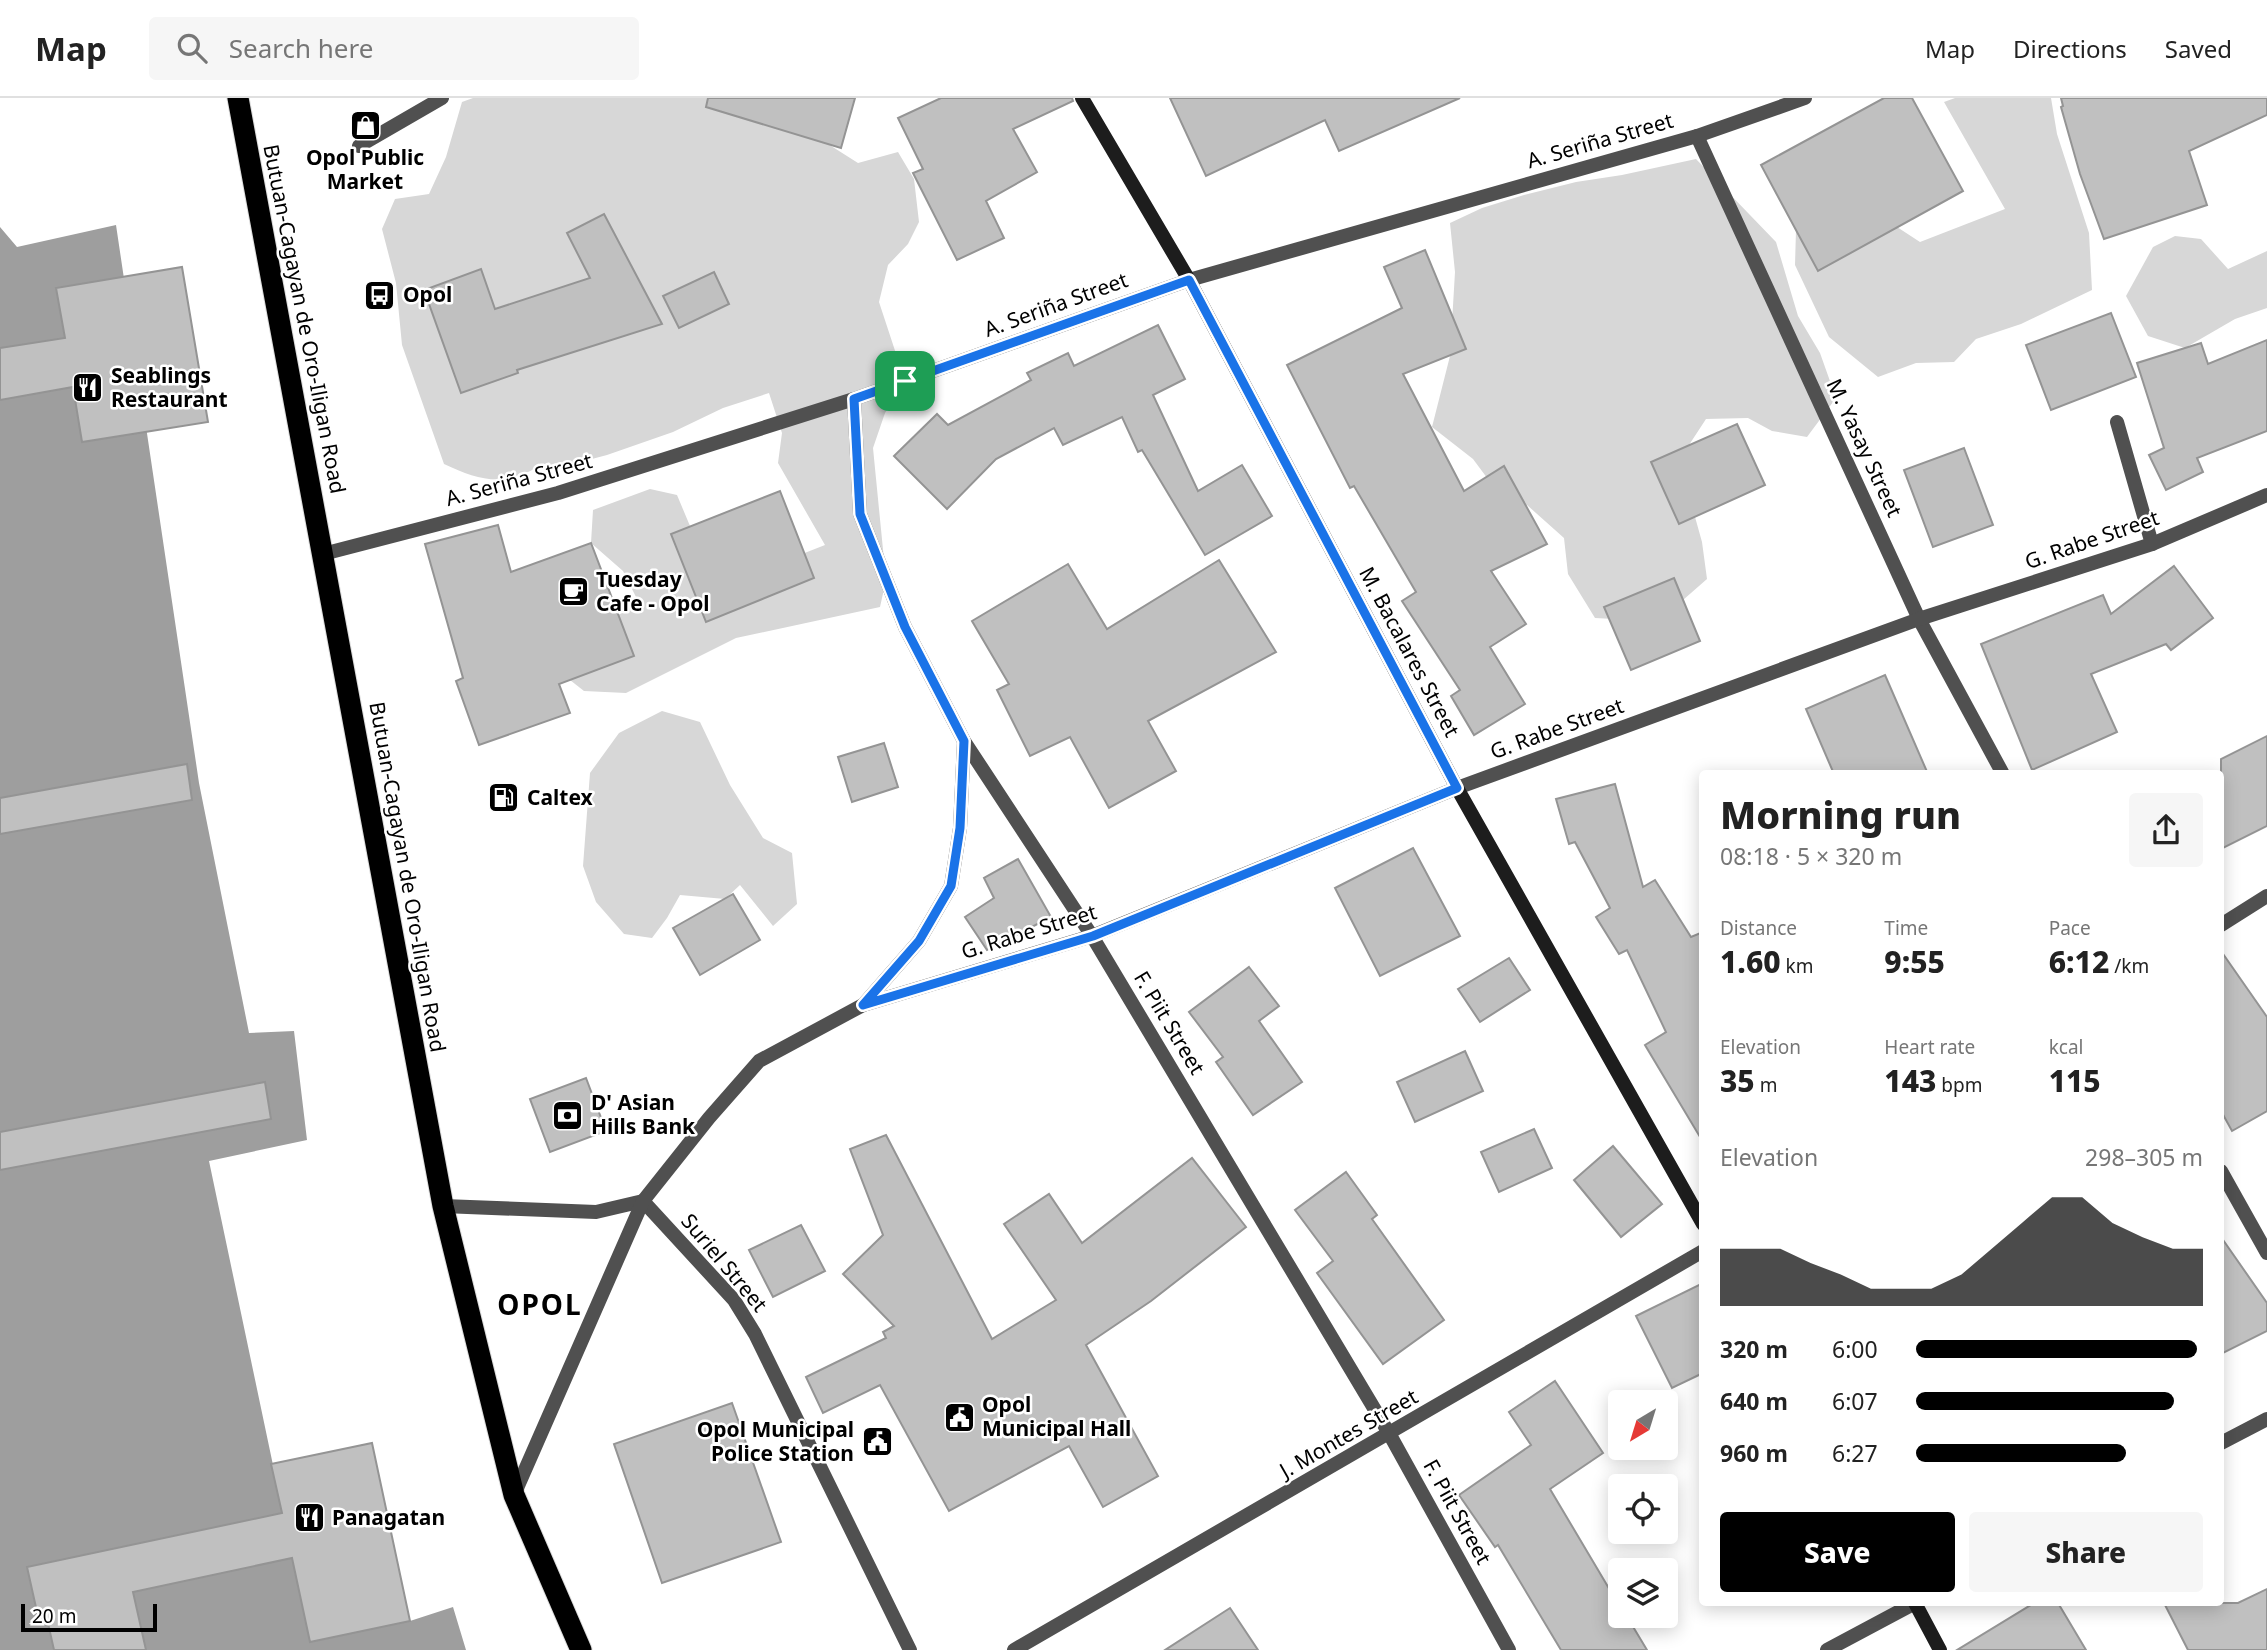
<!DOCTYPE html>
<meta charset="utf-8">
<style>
:root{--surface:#fff;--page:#f6f6f6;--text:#222;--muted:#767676;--line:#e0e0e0;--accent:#000}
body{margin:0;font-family:"Noto Sans",sans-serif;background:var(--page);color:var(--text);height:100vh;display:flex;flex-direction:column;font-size:26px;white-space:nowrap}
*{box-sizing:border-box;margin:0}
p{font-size:23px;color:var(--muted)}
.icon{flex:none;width:38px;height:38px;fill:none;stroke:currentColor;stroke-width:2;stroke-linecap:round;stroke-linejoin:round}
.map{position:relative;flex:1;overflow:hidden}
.sheet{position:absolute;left:1699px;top:672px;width:525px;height:836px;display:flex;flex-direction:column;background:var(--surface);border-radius:7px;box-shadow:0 4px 18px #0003}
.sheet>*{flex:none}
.needle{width:46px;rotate:218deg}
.buttons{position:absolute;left:1608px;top:1292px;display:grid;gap:14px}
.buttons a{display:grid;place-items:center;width:70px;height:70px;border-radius:7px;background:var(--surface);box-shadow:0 4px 18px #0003;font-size:35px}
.scale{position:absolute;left:21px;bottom:18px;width:136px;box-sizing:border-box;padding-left:7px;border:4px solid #000;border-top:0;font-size:19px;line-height:24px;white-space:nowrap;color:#000;-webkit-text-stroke:5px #fff;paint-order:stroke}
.pin{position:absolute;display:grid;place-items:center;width:60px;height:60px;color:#fff;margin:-30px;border-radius:14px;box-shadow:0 4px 10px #0006}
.round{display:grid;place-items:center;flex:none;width:74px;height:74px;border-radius:7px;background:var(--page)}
.summary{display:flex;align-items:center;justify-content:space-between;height:119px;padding:0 21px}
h1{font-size:38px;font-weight:800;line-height:52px}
.stats{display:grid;grid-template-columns:repeat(3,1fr);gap:10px;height:119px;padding:7px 21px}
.stats div{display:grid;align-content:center}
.stats b{font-size:30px;font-weight:800}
.stats small{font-size:19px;font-weight:400}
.stats p{font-size:19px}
.chart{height:196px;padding:14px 21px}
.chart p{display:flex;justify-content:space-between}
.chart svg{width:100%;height:126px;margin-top:7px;fill:var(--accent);opacity:.7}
.cta{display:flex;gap:14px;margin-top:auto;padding:14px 21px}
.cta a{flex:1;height:80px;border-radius:7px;background:var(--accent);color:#fff;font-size:28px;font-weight:800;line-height:80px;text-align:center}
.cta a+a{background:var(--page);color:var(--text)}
ul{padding:0 21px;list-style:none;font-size:23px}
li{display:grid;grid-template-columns:112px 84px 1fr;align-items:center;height:52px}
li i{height:18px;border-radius:9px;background:var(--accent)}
header{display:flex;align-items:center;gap:42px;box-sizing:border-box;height:98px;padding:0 35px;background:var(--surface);border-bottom:2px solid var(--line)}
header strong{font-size:33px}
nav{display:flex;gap:38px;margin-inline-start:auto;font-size:24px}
.search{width:490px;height:63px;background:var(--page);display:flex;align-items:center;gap:18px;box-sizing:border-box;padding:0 24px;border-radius:7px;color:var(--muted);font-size:26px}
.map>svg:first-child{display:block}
.green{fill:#d7d7d7}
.water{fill:#9e9e9e}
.building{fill:#c0c0c0;stroke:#949494;stroke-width:2}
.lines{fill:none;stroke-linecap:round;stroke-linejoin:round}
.highway-casing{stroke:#dbdbdb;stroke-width:23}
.street{stroke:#505050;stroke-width:14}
.secondary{stroke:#1d1d1d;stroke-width:14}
.highway{stroke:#000;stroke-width:21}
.route-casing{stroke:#fff;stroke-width:14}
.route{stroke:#1a73e8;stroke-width:9}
.labels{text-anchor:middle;stroke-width:5;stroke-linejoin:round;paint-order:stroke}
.street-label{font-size:21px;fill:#000;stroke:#fff}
.poi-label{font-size:21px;font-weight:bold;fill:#000;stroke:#fff;text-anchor:start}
.district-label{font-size:28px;font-weight:bold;letter-spacing:2px;fill:#000;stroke:#fff}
</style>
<header>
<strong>Map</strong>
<div class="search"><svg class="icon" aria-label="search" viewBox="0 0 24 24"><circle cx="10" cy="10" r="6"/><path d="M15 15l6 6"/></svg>Search here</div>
<nav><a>Map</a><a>Directions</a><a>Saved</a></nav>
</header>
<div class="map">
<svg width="2267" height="1552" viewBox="0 0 2267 1552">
<rect width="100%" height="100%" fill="#fff"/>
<g class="green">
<path d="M473,0H836L828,46L858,65L898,54L914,81L919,124L908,146L888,167L879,204L905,283L885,315L873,350L886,482L880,509L736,540L626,595L584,593L570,582L578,553L637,501L623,473L591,445L593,412L650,391L677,397L716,490L825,447L778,365L782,335L769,295L723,310L673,334L607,357L550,372L536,370C503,389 478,382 444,366L402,247L396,185L382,131L395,101L429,96L446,59L462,4Z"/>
<polygon points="1955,0 2051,0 2057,36 2089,135 2092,192 2021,226 1976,241 1954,264 1916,265 1878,279 1829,239 1795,167 1796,132 1897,129 1920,144 2005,111 1944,4"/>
<polygon points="1696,61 1776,144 1798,218 1820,255 1836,300 1807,339 1772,333 1748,320 1706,321 1689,347 1685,383 1702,444 1707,481 1667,516 1632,522 1595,520 1568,476 1564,440 1527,407 1505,404 1473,361 1432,329 1450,258 1455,174 1450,125 1482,110 1524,97 1576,84 1622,77"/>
<polygon points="2175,138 2201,141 2228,171 2267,153 2267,210 2235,221 2185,250 2148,238 2126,198 2153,149"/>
<polygon points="662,613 700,624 730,687 763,740 792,755 797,806 773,828 740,787 725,801 680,797 667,820 652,840 624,836 596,804 583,768 590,675 619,635"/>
</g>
<polygon class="water" points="116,127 199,685 249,935 294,933 307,1042 209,1063 310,1543 410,1523 453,1509 466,1552 0,1552 0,129 17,149"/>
<g class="building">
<polygon points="708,0 855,0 841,50 706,9"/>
<polygon points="941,0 1072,0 1073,3 1013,31 1037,74 986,103 1004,140 957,162 913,75 923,71 898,20"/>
<polygon points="1170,0 1460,0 1339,53 1325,22 1206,78"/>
<polygon points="1884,0 1912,0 1963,93 1818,173 1761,67"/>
<polygon points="2061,0 2267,0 2267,17 2189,53 2207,107 2104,141 2080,76 2061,9 2063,8"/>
<polygon points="604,116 662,226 517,272 518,275 461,295 424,192 481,171 495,211 590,180 567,135"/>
<polygon points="1425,152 1466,251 1403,276 1464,393 1504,368 1547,446 1491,473 1526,526 1490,549 1525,606 1474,637 1451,598 1460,592 1402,503 1416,494 1354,388 1350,390 1287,267 1402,210 1384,169"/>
<polygon points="182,169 208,324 82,344 73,289 0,302 0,250 65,240 56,190"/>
<polygon points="714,174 729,206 679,230 663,198"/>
<polygon points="2111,215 2136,279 2051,312 2026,247"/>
<polygon points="1158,227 1185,281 1153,297 1198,393 1242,367 1272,418 1205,457 1142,352 1138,354 1122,319 1063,347 1054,330 996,361 947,411 894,358 937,316 948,327 1031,282 1027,275 1068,255 1074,268"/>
<polygon points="2267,242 2267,333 2197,360 2203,374 2166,392 2149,357 2164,350 2137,265 2201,245 2208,266"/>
<polygon points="1737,326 1765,387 1679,426 1651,364"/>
<polygon points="1964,350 1993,427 1933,449 1904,372"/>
<polygon points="780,393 814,480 706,524 671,436"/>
<polygon points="498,427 511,474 591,445 634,558 559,586 570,615 479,647 456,583 463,580 425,446"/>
<polygon points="1219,462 1276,554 1148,623 1176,673 1109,710 1070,639 1030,658 997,592 1009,586 972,523 1068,466 1107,531"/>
<polygon points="2174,468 2213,520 2171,552 2166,546 2091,576 2117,634 2032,672 1981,546 2103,497 2111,516"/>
<polygon points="1674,480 1700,543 1631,572 1604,509"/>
<polygon points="1885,577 1928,676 1834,676 1806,611"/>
<polygon points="2267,638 2267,728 2221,751 2221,661"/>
<polygon points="884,645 898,689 852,704 838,659"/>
<polygon points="187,666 192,702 0,736 0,700"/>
<polygon points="1615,686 1643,789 1655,782 1691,839 1703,834 1703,1044 1645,947 1666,934 1627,852 1619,856 1596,819 1610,810 1575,744 1569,746 1556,701"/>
<polygon points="1413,750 1460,838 1380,878 1335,790"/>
<polygon points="1018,761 1051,819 987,852 965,819 994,800 984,780"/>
<polygon points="733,796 760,842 700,877 673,830"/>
<polygon points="2221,853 2267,919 2267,1013 2232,1033 2221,1013"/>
<polygon points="1509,860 1530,892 1480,924 1458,891"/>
<polygon points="1249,869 1279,908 1259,923 1302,984 1253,1017 1216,964 1223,959 1189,914"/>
<polygon points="1465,953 1483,993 1415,1024 1397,984"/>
<polygon points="586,980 606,1033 550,1054 530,1001"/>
<polygon points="265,984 271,1021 0,1072 0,1034"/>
<polygon points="1534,1031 1552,1070 1499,1094 1481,1054"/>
<polygon points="886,1037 992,1241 1056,1202 1004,1126 1049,1096 1082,1145 1192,1060 1246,1129 1151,1203 1086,1247 1158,1378 1103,1409 1069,1348 949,1413 880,1287 823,1315 806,1279 886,1240 883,1234 894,1228 843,1176 883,1137 850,1051"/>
<polygon points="1613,1048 1662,1106 1621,1139 1574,1082"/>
<polygon points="1346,1074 1377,1117 1372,1121 1444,1222 1383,1266 1317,1175 1333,1163 1295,1112"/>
<polygon points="801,1127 825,1173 773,1199 749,1152"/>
<polygon points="2221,1139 2267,1205 2267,1233 2221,1256"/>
<polygon points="1703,1185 1703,1275 1672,1290 1636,1218"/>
<polygon points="1555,1283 1603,1355 1550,1391 1620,1509 1620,1517 1626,1517 1647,1552 1561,1552 1498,1447 1495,1449 1459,1397 1531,1347 1509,1314"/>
<polygon points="732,1305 781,1444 662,1485 614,1346"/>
<polygon points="372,1345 410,1523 310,1544 292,1460 133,1494 146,1552 54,1552 45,1512 37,1514 27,1469 282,1415 271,1366"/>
<polygon points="2267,1491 2267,1552 2188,1552 2164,1505 2238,1505"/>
<polygon points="2034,1505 2058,1505 2086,1552 1957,1552"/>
<polygon points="1230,1510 1258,1552 1165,1552"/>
</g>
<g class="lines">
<defs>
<polyline id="highway" points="238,0 443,1108 514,1397 581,1552"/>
</defs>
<use href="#highway" class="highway-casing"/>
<g class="street">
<polyline points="1697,38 1919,521 2003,676"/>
<polyline points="359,48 442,0"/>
<polyline points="854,301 860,416 905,529 964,643 1092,838 1390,1337 1509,1552"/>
<polyline points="2117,324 2152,446"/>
<polyline points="323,456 558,395 854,301 1189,182 1697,38 1805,0"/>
<polyline points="2221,827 2267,798"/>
<polyline points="863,907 1092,838 1457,690 1919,521 2152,446 2267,397"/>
<polyline points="2221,1073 2267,1155"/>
<polyline points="443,1108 596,1114 643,1103 734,1202 755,1236 910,1552"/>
<polyline points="2221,1345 2267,1321"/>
<polyline points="514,1397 643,1103 709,1020 759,963 863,907 919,843 951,788 960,730 964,643"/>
<polyline points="1014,1552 1703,1153"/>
<polyline points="1827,1552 1915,1505"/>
</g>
<g class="secondary">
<polyline points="1082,0 1189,182 1457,690 1703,1126"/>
<polyline points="1915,1505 1940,1552"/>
</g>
<use href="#highway" class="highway"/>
</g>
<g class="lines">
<defs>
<polygon id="route" points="1189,182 1457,690 1093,838 863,907 919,843 951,788 960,730 964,643 905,529 860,416 854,301"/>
</defs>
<use href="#route" class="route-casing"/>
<use href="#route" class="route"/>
</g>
<defs>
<symbol id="shop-square" viewBox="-11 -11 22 22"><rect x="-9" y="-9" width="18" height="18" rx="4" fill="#000" stroke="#fff"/><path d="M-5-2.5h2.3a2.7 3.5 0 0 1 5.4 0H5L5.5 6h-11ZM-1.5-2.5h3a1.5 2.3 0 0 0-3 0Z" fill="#fff"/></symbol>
<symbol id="bus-square" viewBox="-11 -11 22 22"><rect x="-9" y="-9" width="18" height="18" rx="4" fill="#000" stroke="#fff"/><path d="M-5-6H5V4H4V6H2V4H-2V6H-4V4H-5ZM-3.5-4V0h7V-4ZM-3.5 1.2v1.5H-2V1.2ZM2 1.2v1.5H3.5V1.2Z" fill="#fff"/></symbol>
<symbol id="restaurant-square" viewBox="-11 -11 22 22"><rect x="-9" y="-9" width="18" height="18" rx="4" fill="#000" stroke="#fff"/><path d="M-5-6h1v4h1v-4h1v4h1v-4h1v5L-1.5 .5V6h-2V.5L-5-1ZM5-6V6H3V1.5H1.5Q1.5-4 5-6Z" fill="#fff"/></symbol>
<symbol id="cafe-square" viewBox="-11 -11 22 22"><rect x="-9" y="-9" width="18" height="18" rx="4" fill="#000" stroke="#fff"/><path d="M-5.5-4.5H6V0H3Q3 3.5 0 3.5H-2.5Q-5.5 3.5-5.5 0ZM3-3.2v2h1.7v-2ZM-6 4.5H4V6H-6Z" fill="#fff"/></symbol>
<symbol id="fuel-square" viewBox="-11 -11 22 22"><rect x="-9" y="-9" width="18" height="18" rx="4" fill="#000" stroke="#fff"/><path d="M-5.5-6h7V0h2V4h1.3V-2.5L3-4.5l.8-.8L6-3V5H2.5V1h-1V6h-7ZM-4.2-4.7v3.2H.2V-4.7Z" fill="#fff"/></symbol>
<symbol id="bank-square" viewBox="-11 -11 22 22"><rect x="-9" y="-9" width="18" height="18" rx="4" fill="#000" stroke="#fff"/><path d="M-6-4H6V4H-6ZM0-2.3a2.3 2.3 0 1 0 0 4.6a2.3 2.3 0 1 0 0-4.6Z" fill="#fff"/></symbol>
<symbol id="civic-square" viewBox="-11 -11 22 22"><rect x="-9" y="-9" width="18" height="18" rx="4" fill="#000" stroke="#fff"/><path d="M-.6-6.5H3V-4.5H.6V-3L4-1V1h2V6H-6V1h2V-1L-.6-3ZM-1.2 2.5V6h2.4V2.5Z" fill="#fff"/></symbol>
</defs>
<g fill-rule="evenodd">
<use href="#shop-square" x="348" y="10" width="35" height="35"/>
<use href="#bus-square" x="362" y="180" width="35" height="35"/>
<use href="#restaurant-square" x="70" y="272" width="35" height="35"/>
<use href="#cafe-square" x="556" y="476" width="35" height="35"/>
<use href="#fuel-square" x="486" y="682" width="35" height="35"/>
<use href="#bank-square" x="550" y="1000" width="35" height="35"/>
<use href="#civic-square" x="942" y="1302" width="35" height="35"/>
<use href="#civic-square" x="860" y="1326" width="35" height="35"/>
<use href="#restaurant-square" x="292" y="1402" width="35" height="35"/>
</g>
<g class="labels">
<g class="street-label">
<text transform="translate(1600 43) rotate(-16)" y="7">A. Seriña Street</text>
<text transform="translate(1056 207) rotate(-20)" y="7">A. Seriña Street</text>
<text transform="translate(304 221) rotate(79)" y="7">Butuan-Cagayan de Oro-Iligan Road</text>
<text transform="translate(1864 350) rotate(65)" y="7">M. Yasay Street</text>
<text transform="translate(519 382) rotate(-15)" y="7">A. Seriña Street</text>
<text transform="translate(2092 442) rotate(-19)" y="7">G. Rabe Street</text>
<text transform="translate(1409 554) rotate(62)" y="7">M. Bacalares Street</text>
<text transform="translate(1557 631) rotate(-20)" y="7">G. Rabe Street</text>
<text transform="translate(407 779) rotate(80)" y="7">Butuan-Cagayan de Oro-Iligan Road</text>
<text transform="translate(1029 834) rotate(-17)" y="7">G. Rabe Street</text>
<text transform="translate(1169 925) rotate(59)" y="7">F. Piit Street</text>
<text transform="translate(724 1165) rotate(50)" y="7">Suriel Street</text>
<text transform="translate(1349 1336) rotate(-30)" y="7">J. Montes Street</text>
<text transform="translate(1457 1414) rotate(61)" y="7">F. Piit Street</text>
</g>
<g class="poi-label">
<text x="365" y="67" text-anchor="middle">Opol Public<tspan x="365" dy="24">Market</tspan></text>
<text x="403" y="204">Opol</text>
<text x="111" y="285">Seablings<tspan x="111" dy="24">Restaurant</tspan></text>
<text x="596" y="489">Tuesday<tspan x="596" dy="24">Cafe - Opol</tspan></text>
<text x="527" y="707">Caltex</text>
<text x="591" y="1012">D' Asian<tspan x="591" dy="24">Hills Bank</tspan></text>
<text x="982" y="1314">Opol<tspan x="982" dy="24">Municipal Hall</tspan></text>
<text x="854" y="1339" text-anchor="end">Opol Municipal<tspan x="854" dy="24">Police Station</tspan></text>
<text x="332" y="1427">Panagatan</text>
</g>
<g class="district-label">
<text x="540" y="1217">OPOL</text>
</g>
</g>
</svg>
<div class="buttons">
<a><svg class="needle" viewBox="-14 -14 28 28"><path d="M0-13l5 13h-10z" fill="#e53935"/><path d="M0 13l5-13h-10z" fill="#767676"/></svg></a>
<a><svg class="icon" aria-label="locate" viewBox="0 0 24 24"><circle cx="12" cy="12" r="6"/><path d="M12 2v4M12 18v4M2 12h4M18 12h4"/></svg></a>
<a><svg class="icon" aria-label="layers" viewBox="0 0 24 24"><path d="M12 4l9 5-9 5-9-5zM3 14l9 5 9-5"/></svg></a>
</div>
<div class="scale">20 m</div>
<div class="pin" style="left:905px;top:283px;background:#1e9e55"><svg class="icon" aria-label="arrive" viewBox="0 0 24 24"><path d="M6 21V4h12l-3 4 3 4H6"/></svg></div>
<section class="sheet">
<div class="summary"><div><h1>Morning run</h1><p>08:18 · 5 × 320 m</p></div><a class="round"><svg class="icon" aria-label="share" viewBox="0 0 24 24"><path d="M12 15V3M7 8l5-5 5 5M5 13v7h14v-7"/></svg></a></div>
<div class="stats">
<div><p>Distance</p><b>1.60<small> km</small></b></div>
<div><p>Time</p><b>9:55</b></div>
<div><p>Pace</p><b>6:12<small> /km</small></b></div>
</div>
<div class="stats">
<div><p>Elevation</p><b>35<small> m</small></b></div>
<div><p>Heart rate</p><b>143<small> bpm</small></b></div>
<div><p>kcal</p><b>115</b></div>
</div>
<div class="chart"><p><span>Elevation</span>298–305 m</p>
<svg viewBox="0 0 160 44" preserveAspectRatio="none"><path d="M0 44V24L10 24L20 24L30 29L40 33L50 38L60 38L70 38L80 33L90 24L100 15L110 6L120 6L130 15L140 20L150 24L160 24V44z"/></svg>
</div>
<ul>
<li><b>320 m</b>6:00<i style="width:98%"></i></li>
<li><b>640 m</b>6:07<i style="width:90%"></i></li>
<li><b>960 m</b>6:27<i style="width:73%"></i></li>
</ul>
<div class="cta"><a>Save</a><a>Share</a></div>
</section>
</div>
